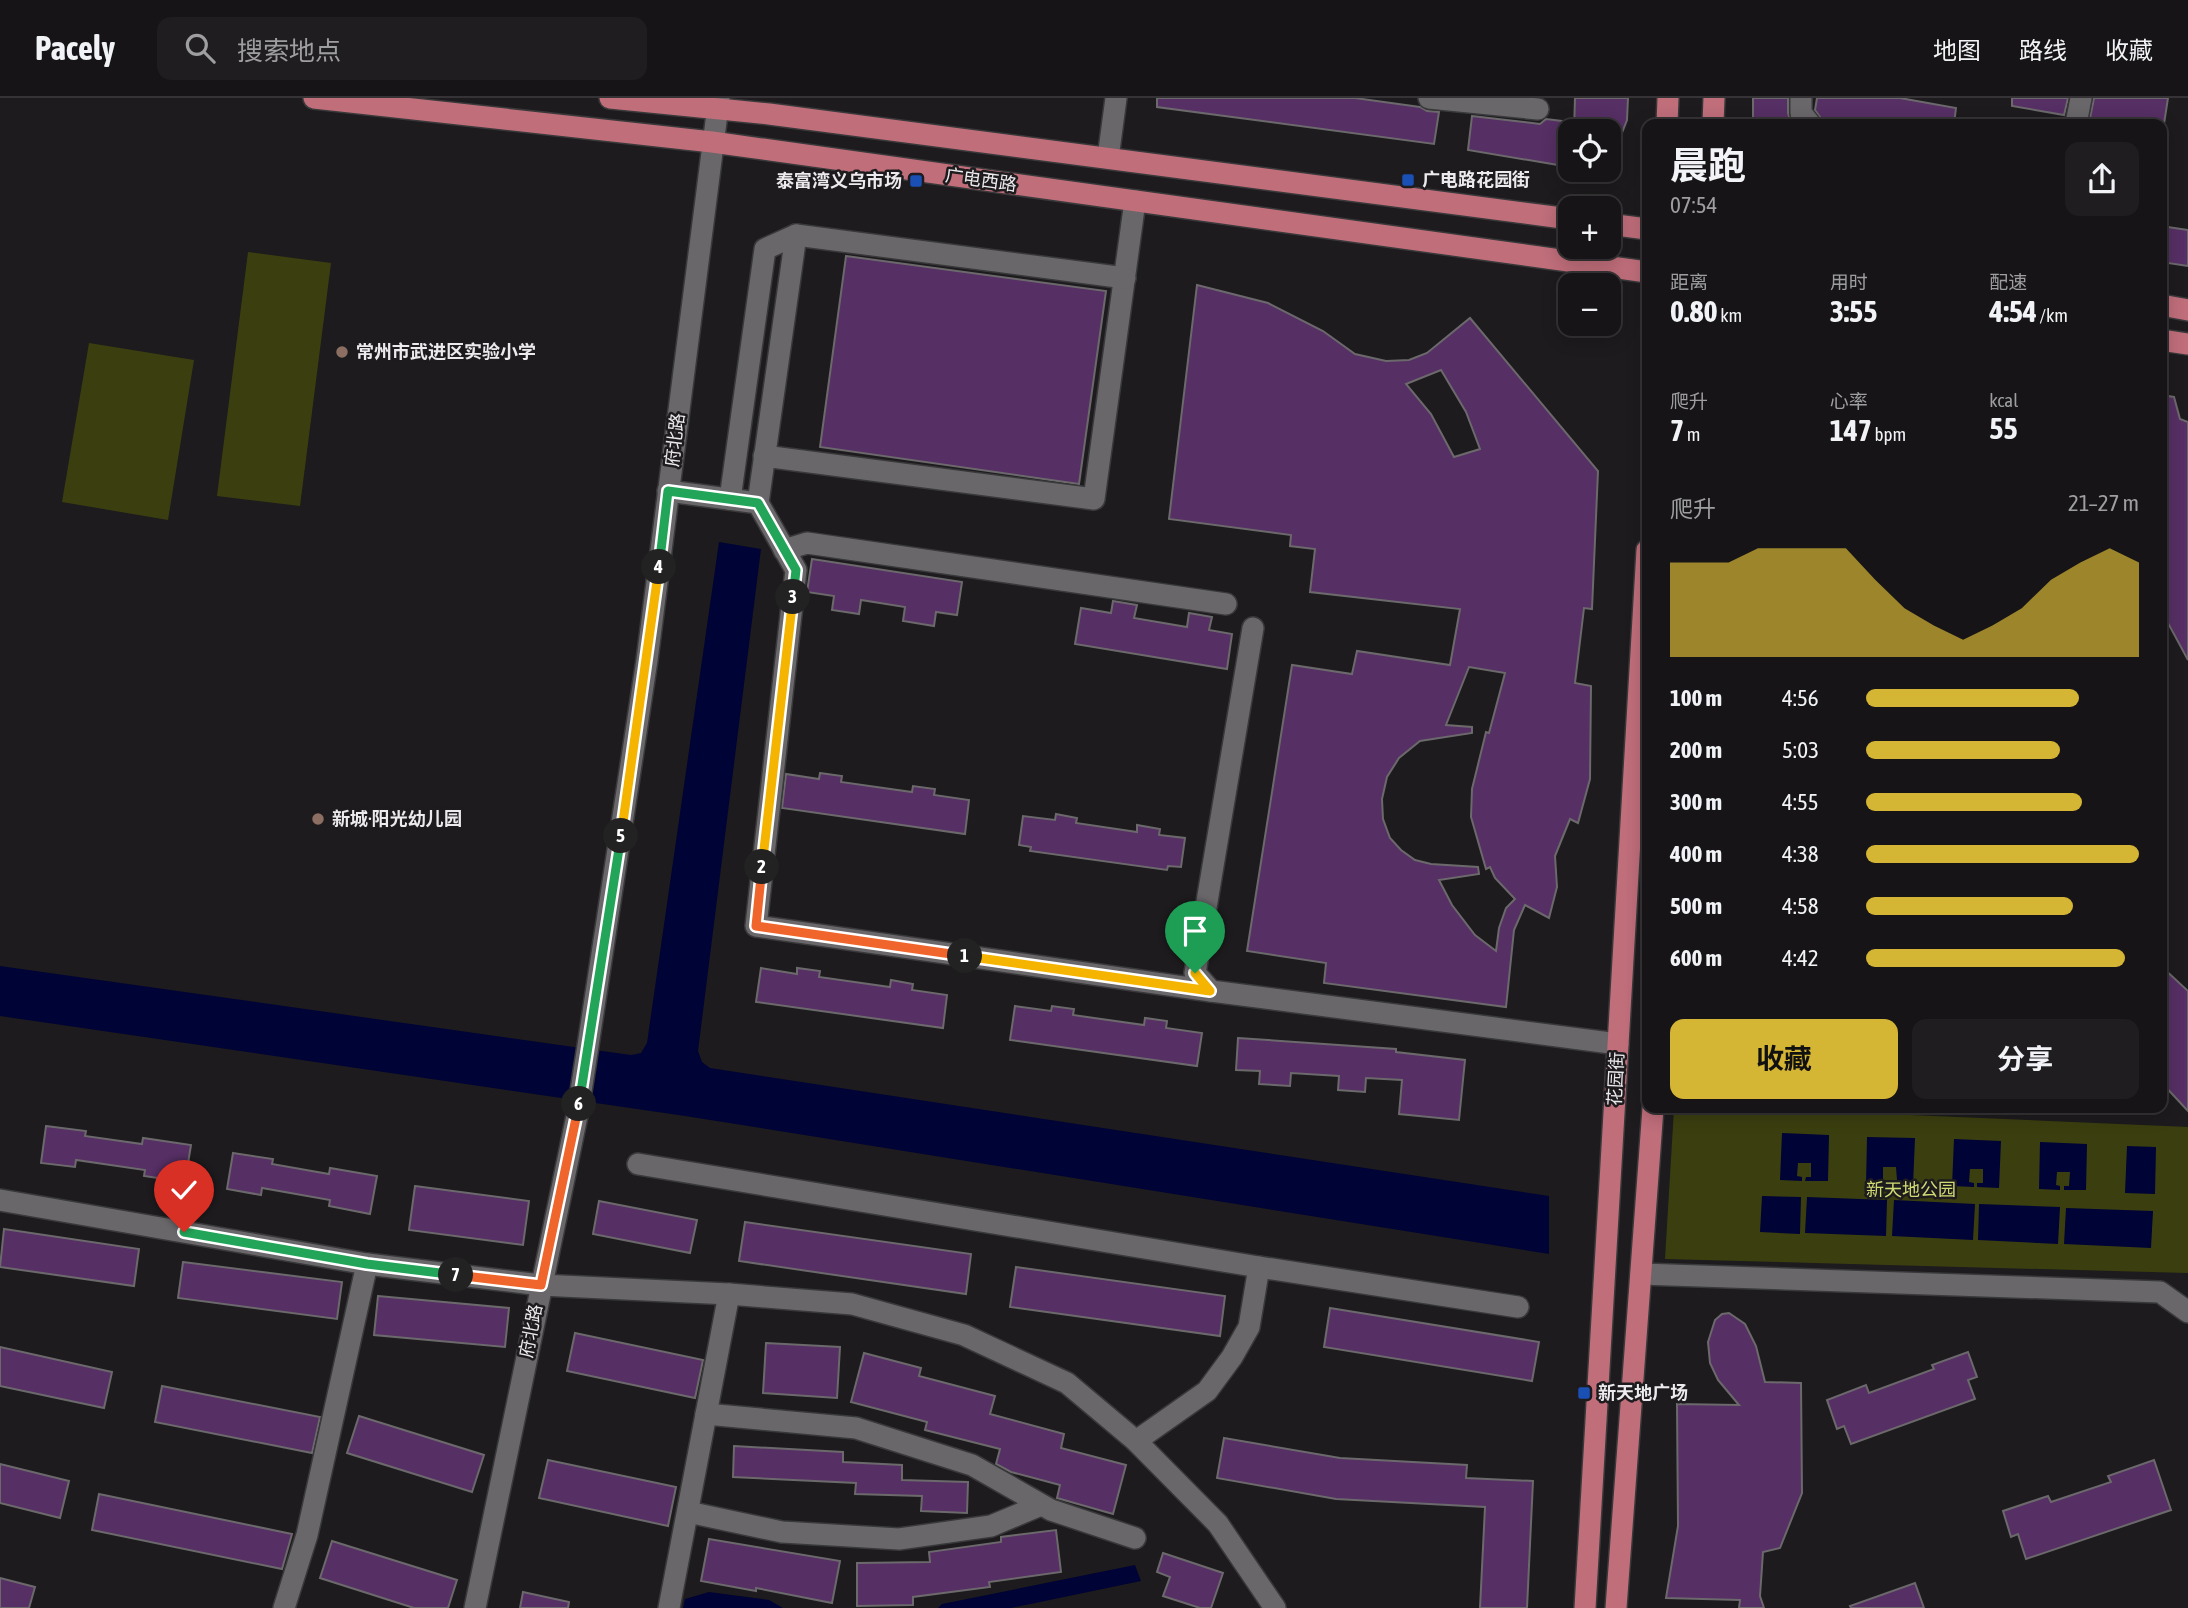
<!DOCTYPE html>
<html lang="zh">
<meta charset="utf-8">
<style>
:root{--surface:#161416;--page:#1f1d1f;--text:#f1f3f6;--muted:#9e9ea1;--line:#353335;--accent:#d5b534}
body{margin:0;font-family:"Asap Condensed","Noto Sans SC",sans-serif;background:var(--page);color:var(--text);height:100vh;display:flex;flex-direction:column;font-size:26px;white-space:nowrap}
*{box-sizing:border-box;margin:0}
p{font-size:23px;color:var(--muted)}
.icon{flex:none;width:38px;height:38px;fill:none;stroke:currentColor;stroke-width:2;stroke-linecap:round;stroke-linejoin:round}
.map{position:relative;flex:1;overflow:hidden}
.drawer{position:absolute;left:1642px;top:21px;width:525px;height:994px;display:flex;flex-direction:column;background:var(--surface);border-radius:14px;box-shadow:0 4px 18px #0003,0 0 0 2px var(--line)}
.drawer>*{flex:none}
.fabs{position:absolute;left:1558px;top:21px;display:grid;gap:14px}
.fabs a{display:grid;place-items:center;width:63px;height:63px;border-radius:14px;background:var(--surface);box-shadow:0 4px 18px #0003,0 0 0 2px var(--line);font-size:35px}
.pin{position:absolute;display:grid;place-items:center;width:60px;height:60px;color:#fff;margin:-72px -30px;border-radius:50% 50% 50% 0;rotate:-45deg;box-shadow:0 0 7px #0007}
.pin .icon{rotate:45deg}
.km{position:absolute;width:35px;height:35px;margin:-18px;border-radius:50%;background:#222;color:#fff;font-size:19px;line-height:35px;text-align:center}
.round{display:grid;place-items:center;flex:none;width:74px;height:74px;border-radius:14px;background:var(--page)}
.summary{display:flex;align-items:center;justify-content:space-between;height:119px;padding:0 28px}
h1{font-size:38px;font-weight:700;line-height:52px}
.metrics{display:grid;grid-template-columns:repeat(3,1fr);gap:10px;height:119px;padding:7px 28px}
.metrics div{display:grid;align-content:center}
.metrics b{font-size:30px;font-weight:700}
.metrics small{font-size:19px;font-weight:400}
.metrics p{font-size:19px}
.chart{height:196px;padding:14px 28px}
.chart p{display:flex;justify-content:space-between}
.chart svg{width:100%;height:126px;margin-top:7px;fill:var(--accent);opacity:.7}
.cta{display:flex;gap:14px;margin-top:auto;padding:14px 28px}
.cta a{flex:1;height:80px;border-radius:14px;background:var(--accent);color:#111;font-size:28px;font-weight:700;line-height:80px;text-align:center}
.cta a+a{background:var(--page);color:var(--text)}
ul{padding:0 28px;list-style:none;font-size:23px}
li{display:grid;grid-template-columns:112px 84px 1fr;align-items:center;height:52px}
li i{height:18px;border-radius:9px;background:var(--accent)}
header{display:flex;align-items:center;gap:42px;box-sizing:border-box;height:98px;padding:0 35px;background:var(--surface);border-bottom:2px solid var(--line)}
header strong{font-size:33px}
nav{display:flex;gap:38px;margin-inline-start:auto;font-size:24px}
.search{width:490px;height:63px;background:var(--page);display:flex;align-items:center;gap:18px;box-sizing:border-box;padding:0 24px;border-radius:14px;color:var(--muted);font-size:26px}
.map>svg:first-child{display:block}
.green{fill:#3b3f0f}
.water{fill:#000335}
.building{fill:#562f64;stroke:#6b696b;stroke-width:2;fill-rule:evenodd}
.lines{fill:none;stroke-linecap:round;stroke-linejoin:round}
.minor-casing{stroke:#39383a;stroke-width:24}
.major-casing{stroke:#39383a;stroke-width:24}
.minor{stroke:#69676a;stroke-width:21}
.major{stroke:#bf6e7a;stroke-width:21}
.split-1-casing{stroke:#fff;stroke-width:14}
.split-2-casing{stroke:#fff;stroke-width:14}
.split-3-casing{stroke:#fff;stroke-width:14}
.split-4-casing{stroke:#fff;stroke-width:14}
.split-5-casing{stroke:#fff;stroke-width:14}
.split-6-casing{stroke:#fff;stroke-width:14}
.split-7-casing{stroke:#fff;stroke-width:14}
.split-8-casing{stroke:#fff;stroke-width:14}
.split-1{stroke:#f5b400;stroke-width:9}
.split-2{stroke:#f0652b;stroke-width:9}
.split-3{stroke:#f5b400;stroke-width:9}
.split-4{stroke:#22a559;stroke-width:9}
.split-5{stroke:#f5b400;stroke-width:9}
.split-6{stroke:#22a559;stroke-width:9}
.split-7{stroke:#f0652b;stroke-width:9}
.split-8{stroke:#22a559;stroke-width:9}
.transit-dot{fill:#1a4fb4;stroke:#1d1b1d;stroke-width:2.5}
.education-dot{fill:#8d6e63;stroke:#1d1b1d;stroke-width:2.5}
.labels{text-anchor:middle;stroke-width:5;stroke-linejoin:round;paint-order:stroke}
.street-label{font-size:18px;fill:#eceaec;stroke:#1d1b1d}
.poi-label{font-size:18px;font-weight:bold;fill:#eceaec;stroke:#1d1b1d;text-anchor:start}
.park-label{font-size:18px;fill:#d0da73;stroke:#1d1b1d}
</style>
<header>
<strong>Pacely</strong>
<div class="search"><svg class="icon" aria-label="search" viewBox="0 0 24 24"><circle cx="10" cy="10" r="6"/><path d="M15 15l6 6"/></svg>搜索地点</div>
<nav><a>地图</a><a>路线</a><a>收藏</a></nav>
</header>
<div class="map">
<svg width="2188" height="1510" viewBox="0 0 2188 1510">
<rect width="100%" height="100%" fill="#1d1b1d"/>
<g class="green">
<polygon points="248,154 331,165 300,408 217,398"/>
<polygon points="89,245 194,262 168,422 62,404"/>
<polygon points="1674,1011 1911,1017 2188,1029 2188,1175 1665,1161"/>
</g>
<g class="water">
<polygon points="719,444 761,451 698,953 702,964 710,970 1549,1098 1549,1156 685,1018 0,918 0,868 631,957 641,955 647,945 650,924"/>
<polygon points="1782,1035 1829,1037 1828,1083 1805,1083 1806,1079 1811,1079 1811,1065 1798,1065 1797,1078 1802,1079 1802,1083 1780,1082"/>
<polygon points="1867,1039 1915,1040 1913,1087 1891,1087 1891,1083 1897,1082 1896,1069 1883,1069 1883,1082 1888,1082 1887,1086 1866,1086"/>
<polygon points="1954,1041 2001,1043 1999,1090 1977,1089 1977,1085 1983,1085 1983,1071 1970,1071 1969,1084 1974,1085 1974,1089 1952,1088"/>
<polygon points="2040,1044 2087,1046 2086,1092 2064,1092 2064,1088 2069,1088 2070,1074 2057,1074 2056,1087 2060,1088 2060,1092 2039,1091"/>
<polygon points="2127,1048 2156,1049 2155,1096 2125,1095"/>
<polygon points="1762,1098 1801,1099 1800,1136 1760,1134"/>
<polygon points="1807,1099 1887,1102 1886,1138 1805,1135"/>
<polygon points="1894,1102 1975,1106 1973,1142 1892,1138"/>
<polygon points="1979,1106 2060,1109 2058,1146 1978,1142"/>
<polygon points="2066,1110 2153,1113 2151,1150 2064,1146"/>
<polygon points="1135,1467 1141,1483 1011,1510 938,1510 942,1506"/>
<polygon points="709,1494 769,1502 783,1510 683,1510 685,1501"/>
</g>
<g class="building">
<polygon points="1157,0 1355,0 1420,9 1427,13 1439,14 1434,46 1157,9"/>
<polygon points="1575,0 1628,0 1627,22 1609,68 1608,33 1574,33"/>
<polygon points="1753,0 1788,0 1788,15 1791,26 1753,26"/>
<polygon points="1817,0 1900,0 1956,10 1954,26 1840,26 1823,23 1815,12"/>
<polygon points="2012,0 2068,0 2064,17 2012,8"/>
<polygon points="2094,0 2168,0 2164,26 2130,26 2090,20"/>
<polygon points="1472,18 1540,26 1546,21 1570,24 1570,69 1468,52"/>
<polygon points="2161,128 2188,132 2188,168 2161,164"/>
<polygon points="846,158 1106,193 1079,386 820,349"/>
<path d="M1197,187L1268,205L1323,233L1355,256L1386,263L1409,262L1427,255L1470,220L1598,373L1592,511L1584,510L1575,585L1591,588L1590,681L1578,725L1570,721L1555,758L1557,789L1549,820L1525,807L1514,832L1506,909L1324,885L1326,865L1247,853L1292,567L1352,576L1357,553L1450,567L1460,511L1310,494L1315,451L1290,448L1291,437L1169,421ZM1441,272L1466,314L1480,351L1454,359L1431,316L1406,286ZM1469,569L1505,575L1489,635L1486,634L1472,691L1471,719L1486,771L1490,769L1495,780L1515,801L1506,810L1499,830L1496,853L1475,837L1452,807L1439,782L1479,776L1478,769L1431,766L1415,762L1401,752L1390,740L1383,721L1382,701L1387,679L1399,660L1420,643L1472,635V629L1446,627Z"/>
<polygon points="2161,297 2174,299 2180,321 2188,324 2188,562 2168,525 2161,518"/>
<polygon points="812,461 962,484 957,517 936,514 934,528 903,523 905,509 861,502 859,516 832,512 834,498 807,494"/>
<polygon points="1113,503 1137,507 1134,520 1187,529 1189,515 1212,519 1209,532 1232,536 1227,571 1075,546 1081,510 1111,515"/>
<polygon points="820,675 842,678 841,684 912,694 913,688 935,691 934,697 969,702 965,736 782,710 786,676 819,681"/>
<polygon points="1056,716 1077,720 1076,725 1137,734 1137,727 1160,731 1159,737 1185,740 1181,769 1168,768 1167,772 1030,753 1031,749 1019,747 1023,718 1055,722"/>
<polygon points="2161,868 2188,893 2188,1013 2161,984"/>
<polygon points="761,870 797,876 797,870 820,873 819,879 890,889 891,882 913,886 912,892 947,897 943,930 756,904"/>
<polygon points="1015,908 1051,913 1052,908 1074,911 1073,917 1144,927 1145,920 1167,923 1166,930 1202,935 1197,968 1010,942"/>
<polygon points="1238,940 1396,951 1396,954 1465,962 1459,1022 1399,1016 1402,982 1366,980 1365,994 1338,992 1339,978 1291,975 1290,988 1259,986 1260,973 1236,972"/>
<polygon points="46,1028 86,1033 85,1038 142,1046 143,1040 191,1047 185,1084 144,1078 145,1072 76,1062 75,1069 41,1065"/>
<polygon points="233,1055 273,1061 272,1066 329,1076 330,1070 377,1078 370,1116 329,1108 330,1102 262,1090 261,1097 227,1091"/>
<polygon points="415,1088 529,1103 523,1147 409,1132"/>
<polygon points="599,1103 697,1122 690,1155 593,1136"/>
<polygon points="745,1124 971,1156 966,1196 739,1163"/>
<polygon points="4,1131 139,1151 134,1188 0,1169"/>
<polygon points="183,1164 342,1184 337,1221 178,1200"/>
<polygon points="1016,1169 1225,1198 1220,1238 1010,1209"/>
<polygon points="378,1198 509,1210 505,1249 374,1237"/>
<polygon points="1330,1210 1539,1244 1532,1283 1324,1249"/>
<polygon points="1729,1215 1745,1226 1756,1248 1765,1284 1801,1285 1802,1395 1780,1450 1763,1454 1760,1498 1764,1510 1739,1510 1740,1502 1666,1500 1678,1428 1677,1306 1739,1307 1718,1282 1710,1265 1708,1244 1715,1222 1722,1216"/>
<polygon points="575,1235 703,1262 695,1300 567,1273"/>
<polygon points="766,1245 840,1249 837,1300 763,1295"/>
<polygon points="0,1249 112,1274 104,1310 0,1288"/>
<polygon points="1968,1254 1977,1279 1968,1282 1975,1301 1851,1346 1844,1328 1837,1331 1827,1302 1866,1287 1869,1295 1934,1271 1932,1267"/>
<polygon points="864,1255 921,1270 919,1278 995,1298 990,1316 1064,1336 1061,1350 1126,1367 1113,1416 1057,1400 1060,1387 1011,1374 996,1366 1000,1351 925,1332 927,1324 851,1304"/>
<polygon points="162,1288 320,1319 312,1355 155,1324"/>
<polygon points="359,1318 484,1357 472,1394 347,1355"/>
<polygon points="1224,1340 1340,1360 1467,1367 1466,1380 1533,1383 1527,1510 1480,1510 1485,1409 1336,1401 1217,1380"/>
<polygon points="734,1348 843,1354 843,1364 902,1367 902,1382 968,1384 967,1415 921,1413 922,1398 855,1396 856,1385 733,1379"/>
<polygon points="548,1362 676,1389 668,1428 539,1400"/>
<polygon points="2154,1362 2171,1412 2026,1461 2018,1436 2011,1439 2003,1413 2048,1398 2051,1404 2111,1384 2108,1378"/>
<polygon points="0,1366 69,1383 60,1420 0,1405"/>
<polygon points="99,1396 292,1436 282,1471 92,1432"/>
<polygon points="1056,1432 1061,1474 989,1484 990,1489 913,1499 913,1507 857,1508 857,1465 930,1464 929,1454 1001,1444 1001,1439"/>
<polygon points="709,1441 840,1463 832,1505 756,1490 756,1493 701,1483"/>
<polygon points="332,1443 457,1482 448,1510 414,1510 320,1480"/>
<polygon points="1163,1455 1223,1475 1211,1510 1200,1510 1163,1498 1170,1479 1157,1474"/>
<polygon points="0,1480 35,1489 29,1510 0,1510"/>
<polygon points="1915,1485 1924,1510 1851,1510 1850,1508"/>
<polygon points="523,1494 569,1504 568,1510 520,1510"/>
</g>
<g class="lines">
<defs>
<g id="minor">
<polyline points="1429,0 1538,11"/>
<polyline points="1801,0 1801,15 1810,26"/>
<polyline points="2076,26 2081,0"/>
<polyline points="1108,60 1116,0"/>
<polyline points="764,358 1094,401 1135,103"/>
<polyline points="668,393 758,405 796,137"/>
<polyline points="730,401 765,151 796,137 1125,180"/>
<polyline points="758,405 796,472 756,828 1211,893"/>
<polyline points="784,452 807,445 1226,506"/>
<polyline points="1253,530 1195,875 1211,893 1618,946"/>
<polyline points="638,1066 1259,1169 1518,1209"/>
<polyline points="0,1102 367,1166 541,1187 729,1196 852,1206 964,1237 1067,1285 1136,1343 1218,1426 1275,1510"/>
<polyline points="1641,1176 2160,1194 2188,1214"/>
<polyline points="706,1316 856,1330 972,1367 1051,1412 1135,1440"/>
<polyline points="1136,1343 1207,1293 1232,1259 1249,1229 1259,1169"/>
<polyline points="688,1414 782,1434 899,1441 991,1428 1041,1407"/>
<polyline points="284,1510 307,1437 367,1166"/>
<polyline points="475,1510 578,1013 647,562 719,0"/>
<polyline points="669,1510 729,1196"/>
</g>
<g id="major">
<polyline points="314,0 712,44 1647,174"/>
<polyline points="610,0 769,16 1570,121"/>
<polyline points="1667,26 1668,0"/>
<polyline points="1713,26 1714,0"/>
<polyline points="1608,126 1647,131"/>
<polyline points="2161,207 2188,212"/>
<polyline points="2161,242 2188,246"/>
<polyline points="1585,1510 1647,452"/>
<polyline points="1616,1510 1653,1010"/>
</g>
</defs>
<use href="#minor" class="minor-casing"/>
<use href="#major" class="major-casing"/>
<use href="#minor" class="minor"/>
<use href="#major" class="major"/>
</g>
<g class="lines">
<defs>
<polyline id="split-1" points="965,858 1210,893 1195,875"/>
<polyline id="split-2" points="762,769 756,828 965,858"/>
<polyline id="split-3" points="762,769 793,499"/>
<polyline id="split-4" points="659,469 668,393 758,405 796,472 793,499"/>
<polyline id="split-5" points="621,738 659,469"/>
<polyline id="split-6" points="579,1006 621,738"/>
<polyline id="split-7" points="456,1177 541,1187 579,1006"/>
<polyline id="split-8" points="184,1134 367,1166 456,1177"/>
</defs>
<use href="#split-1" class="split-1-casing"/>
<use href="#split-2" class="split-2-casing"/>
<use href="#split-3" class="split-3-casing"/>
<use href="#split-4" class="split-4-casing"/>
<use href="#split-5" class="split-5-casing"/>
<use href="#split-6" class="split-6-casing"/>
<use href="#split-7" class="split-7-casing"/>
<use href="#split-8" class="split-8-casing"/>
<use href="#split-1" class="split-1"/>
<use href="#split-2" class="split-2"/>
<use href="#split-3" class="split-3"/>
<use href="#split-4" class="split-4"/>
<use href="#split-5" class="split-5"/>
<use href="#split-6" class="split-6"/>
<use href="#split-7" class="split-7"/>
<use href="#split-8" class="split-8"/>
</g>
<g class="transit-dot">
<rect x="1401" y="75" width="14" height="14" rx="3.5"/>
<rect x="909" y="76" width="14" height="14" rx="3.5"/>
<rect x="1577" y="1288" width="14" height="14" rx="3.5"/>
</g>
<g class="education-dot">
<circle cx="342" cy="254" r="7"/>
<circle cx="318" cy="721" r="7"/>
</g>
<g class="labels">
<g class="street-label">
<text transform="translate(981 82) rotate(8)" y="6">广电西路</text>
<text transform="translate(675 342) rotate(-83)" y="6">府北路</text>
<text transform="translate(1616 981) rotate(-87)" y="6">花园街</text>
<text transform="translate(531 1233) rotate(-79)" y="6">府北路</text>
</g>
<g class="poi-label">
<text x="1422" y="88">广电路花园街</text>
<text x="902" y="89" text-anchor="end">泰富湾义乌市场</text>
<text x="356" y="260">常州市武进区实验小学</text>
<text x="332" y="727">新城·阳光幼儿园</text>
<text x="1598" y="1301">新天地广场</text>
</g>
<g class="park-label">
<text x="1911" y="1098">新天地公园</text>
</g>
</g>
</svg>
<div class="fabs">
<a><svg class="icon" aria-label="locate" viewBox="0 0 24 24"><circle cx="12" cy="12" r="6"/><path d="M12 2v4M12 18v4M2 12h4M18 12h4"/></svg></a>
<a>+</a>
<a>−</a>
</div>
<div class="pin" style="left:1195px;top:875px;background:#1e9e55"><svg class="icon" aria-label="arrive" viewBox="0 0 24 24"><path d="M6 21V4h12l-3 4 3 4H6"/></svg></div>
<div class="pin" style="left:184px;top:1134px;background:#d93025"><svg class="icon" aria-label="check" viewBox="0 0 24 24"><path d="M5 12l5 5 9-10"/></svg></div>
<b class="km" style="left:965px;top:858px">1</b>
<b class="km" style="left:762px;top:769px">2</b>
<b class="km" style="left:793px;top:499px">3</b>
<b class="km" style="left:659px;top:469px">4</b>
<b class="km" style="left:621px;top:738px">5</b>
<b class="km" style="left:579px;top:1006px">6</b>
<b class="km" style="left:456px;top:1177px">7</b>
<section class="drawer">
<div class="summary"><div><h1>晨跑</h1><p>07:54</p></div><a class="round"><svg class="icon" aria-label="share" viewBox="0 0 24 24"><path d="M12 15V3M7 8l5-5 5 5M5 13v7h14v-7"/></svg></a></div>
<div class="metrics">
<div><p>距离</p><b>0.80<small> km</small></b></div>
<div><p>用时</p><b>3:55</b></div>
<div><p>配速</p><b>4:54<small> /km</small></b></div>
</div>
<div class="metrics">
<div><p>爬升</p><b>7<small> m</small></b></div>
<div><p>心率</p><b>147<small> bpm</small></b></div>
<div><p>kcal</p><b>55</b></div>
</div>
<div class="chart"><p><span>爬升</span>21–27 m</p>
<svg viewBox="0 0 160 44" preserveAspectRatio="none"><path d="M0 44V11L10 11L20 11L30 6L40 6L50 6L60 6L70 17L80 27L90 33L100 38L110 33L120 27L130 17L140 11L150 6L160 11V44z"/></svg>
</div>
<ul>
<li><b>100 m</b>4:56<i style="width:78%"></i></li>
<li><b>200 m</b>5:03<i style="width:71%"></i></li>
<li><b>300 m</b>4:55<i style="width:79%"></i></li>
<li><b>400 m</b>4:38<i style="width:100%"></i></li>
<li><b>500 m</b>4:58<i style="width:76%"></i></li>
<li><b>600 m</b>4:42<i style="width:95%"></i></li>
</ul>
<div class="cta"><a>收藏</a><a>分享</a></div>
</section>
</div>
